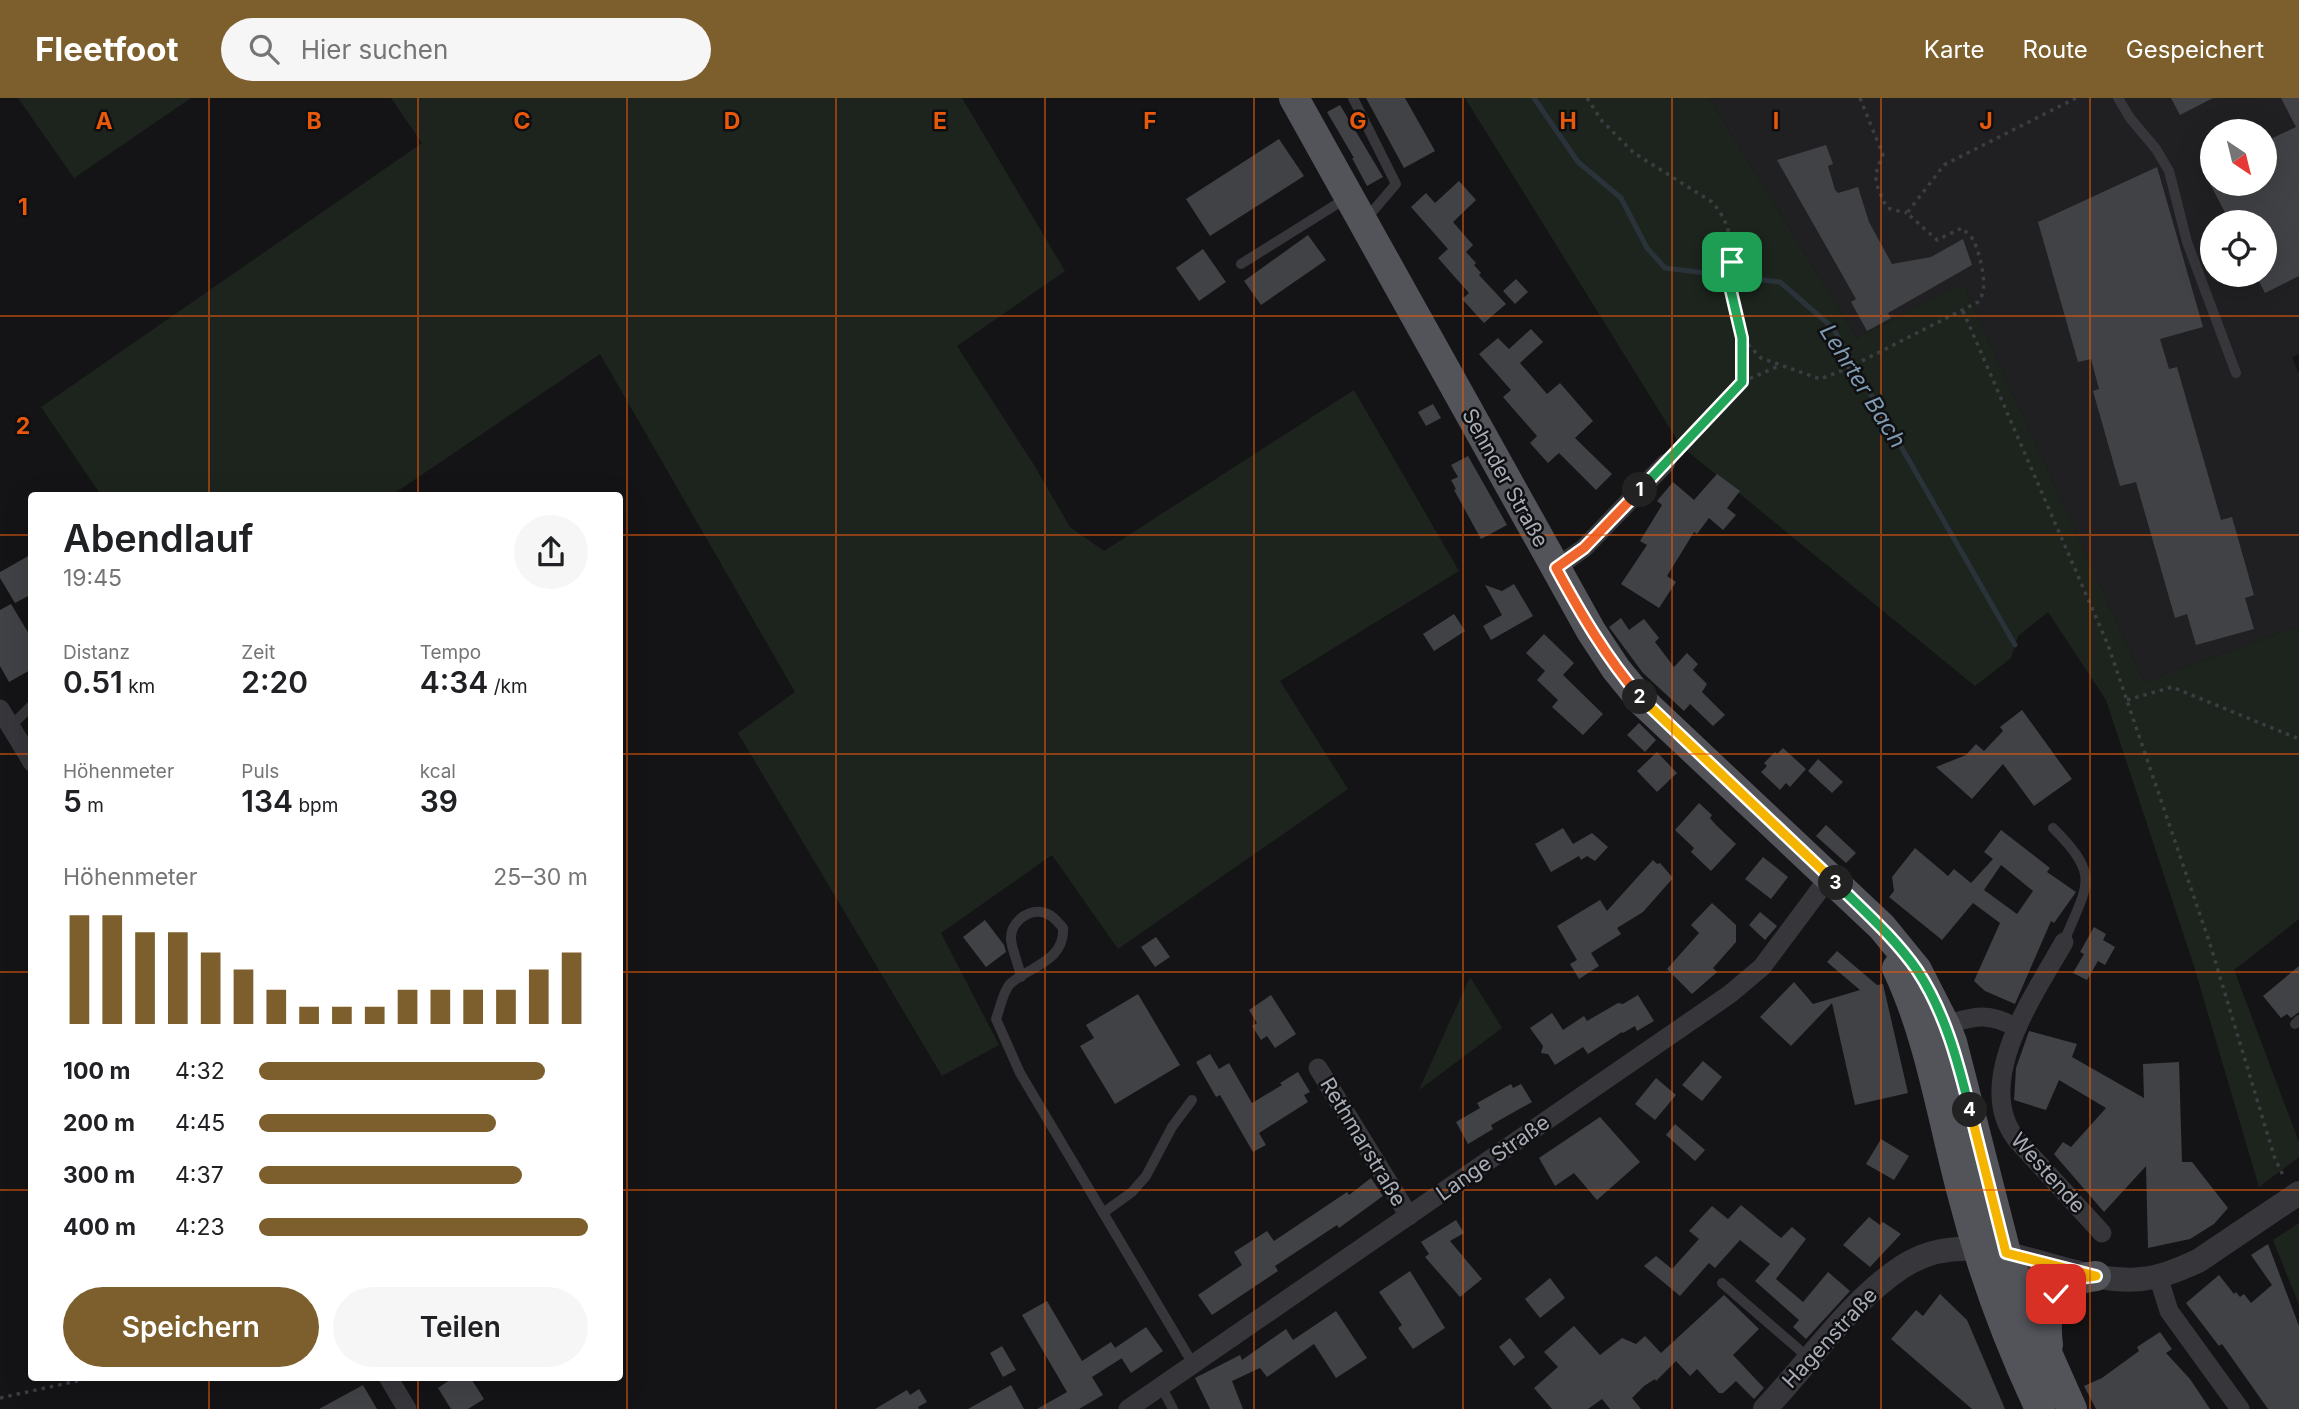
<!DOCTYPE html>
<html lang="de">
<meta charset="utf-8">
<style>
:root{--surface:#fff;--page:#f6f6f6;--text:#202124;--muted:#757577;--accent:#7c5f2c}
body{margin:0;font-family:Inter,sans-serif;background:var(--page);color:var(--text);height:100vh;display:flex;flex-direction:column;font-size:26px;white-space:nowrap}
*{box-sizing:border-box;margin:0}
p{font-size:23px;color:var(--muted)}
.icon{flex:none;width:38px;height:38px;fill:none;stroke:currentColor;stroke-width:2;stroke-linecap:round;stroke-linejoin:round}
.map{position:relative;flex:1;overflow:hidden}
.details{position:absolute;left:28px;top:394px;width:595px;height:889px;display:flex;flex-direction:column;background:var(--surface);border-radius:7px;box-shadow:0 7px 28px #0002}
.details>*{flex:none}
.needle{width:46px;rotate:145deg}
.fabs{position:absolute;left:2200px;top:21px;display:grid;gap:14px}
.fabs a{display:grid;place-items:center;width:77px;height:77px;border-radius:50%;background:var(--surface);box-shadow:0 7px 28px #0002;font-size:35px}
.pin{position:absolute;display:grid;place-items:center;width:60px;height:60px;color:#fff;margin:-30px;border-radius:14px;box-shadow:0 4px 10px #0006}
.km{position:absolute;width:35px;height:35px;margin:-18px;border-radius:50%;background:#222;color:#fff;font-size:19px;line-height:35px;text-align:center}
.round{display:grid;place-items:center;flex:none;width:74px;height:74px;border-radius:37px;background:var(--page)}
.head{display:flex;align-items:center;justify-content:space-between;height:119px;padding:0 35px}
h1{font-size:38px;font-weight:600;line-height:52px}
.metrics{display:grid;grid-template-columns:repeat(3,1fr);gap:10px;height:119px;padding:7px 35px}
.metrics div{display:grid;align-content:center}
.metrics b{font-size:30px;font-weight:600}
.metrics small{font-size:19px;font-weight:400}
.metrics p{font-size:19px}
.chart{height:196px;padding:14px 35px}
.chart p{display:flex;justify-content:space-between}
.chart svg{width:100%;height:126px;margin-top:7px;stroke:var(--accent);stroke-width:6}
.primary-button{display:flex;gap:14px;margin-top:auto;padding:14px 35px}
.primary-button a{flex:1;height:80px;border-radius:42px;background:var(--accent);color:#fff;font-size:28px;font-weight:600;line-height:80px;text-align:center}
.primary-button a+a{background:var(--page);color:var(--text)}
ul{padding:0 35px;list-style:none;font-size:23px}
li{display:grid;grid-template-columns:112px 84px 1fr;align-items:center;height:52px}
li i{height:18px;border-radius:9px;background:var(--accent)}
header{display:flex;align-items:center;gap:42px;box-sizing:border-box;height:98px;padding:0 35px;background:var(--accent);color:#fff}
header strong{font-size:33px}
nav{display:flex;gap:38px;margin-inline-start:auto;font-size:24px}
.search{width:490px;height:63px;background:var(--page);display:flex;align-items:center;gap:18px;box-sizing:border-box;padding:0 24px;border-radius:38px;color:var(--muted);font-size:26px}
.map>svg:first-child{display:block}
.built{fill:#202023;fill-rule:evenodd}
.green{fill:#1d241d}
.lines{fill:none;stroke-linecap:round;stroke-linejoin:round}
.stream{stroke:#2b333a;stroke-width:5}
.building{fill:#414246;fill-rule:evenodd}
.path{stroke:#3c3d42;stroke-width:3.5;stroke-dasharray:3.5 5;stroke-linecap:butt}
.service{stroke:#36363b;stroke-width:10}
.minor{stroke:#36363b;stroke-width:19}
.tertiary{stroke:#36363b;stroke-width:24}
.primary{stroke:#52545a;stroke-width:30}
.split-1-casing{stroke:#fff;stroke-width:14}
.split-2-casing{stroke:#fff;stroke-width:14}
.split-3-casing{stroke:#fff;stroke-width:14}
.split-4-casing{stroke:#fff;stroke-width:14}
.split-5-casing{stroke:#fff;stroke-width:14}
.split-1{stroke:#22a559;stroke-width:9}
.split-2{stroke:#f0652b;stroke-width:9}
.split-3{stroke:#f5b400;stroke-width:9}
.split-4{stroke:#22a559;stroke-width:9}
.split-5{stroke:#f5b400;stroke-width:9}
.grid{fill:none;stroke:#e8590c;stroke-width:2;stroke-opacity:0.55}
.labels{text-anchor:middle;stroke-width:5;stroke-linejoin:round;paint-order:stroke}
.street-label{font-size:21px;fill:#a7acb6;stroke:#0f0f11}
.water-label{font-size:23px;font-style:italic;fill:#7e9ab0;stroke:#0f0f11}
.grid-label{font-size:23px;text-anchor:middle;font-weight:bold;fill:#e8590c;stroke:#0f0f11;stroke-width:5;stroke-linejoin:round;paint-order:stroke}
</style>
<header>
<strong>Fleetfoot</strong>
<div class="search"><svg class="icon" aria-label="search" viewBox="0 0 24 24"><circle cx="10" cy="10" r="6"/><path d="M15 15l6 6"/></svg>Hier suchen</div>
<nav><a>Karte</a><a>Route</a><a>Gespeichert</a></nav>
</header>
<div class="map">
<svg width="2299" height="1311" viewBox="0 0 2299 1311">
<rect width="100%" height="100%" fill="#141416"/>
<path class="built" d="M1709,0H2299V256L2292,259L2299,276V528L2144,584L1963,186L1857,240ZM2212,33H2264V86H2212ZM2212,124H2264V177H2212Z"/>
<g class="green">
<polygon points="18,0 191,0 74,80"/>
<polygon points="391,0 962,0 1065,173 957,248 1034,367 1070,429 1104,453 1354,292 1459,473 1280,583 1348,691 1118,851 1052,757 941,835 999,947 942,978 738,635 795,594 600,256 392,397 101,397 41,309 422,45"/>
<polygon points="1465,0 1709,0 1857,240 1963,186 2144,584 2299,528 2299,821 2234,872 2299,1044 2299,1059 2259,1089 2193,865 2106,602 2048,514 2018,538 2011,560 1975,588 1681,348"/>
<polygon points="1470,879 1502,930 1419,992"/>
<polygon points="2299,1125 2299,1207 2273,1142"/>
</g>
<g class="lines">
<polyline class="stream" points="1534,0 1578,64 1621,100 1647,150 1665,170 1780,184 1833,230 2015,547"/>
</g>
<g class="building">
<polygon points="1366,0 1405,0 1435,53 1404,70"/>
<polygon points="2171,0 2213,0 2180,17"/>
<polygon points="2281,0 2299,0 2299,178 2265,195 2256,177 2264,177 2264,124 2230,124 2210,86 2264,86 2264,44 2296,29"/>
<polygon points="1340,7 1383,79 1367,88 1352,60 1354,60 1327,14"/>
<polygon points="1279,41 1304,78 1210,138 1186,101"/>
<polygon points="1826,47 1833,66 1828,68 1835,92 1838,95 1858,89 1869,124 1892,166 1931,159 1963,141 1972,167 1888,215 1891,220 1867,233 1851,204 1856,201 1777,62"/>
<polygon points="2157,69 2203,229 2160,241 2169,271 2177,269 2221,422 2232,419 2254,497 2245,500 2254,531 2196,547 2187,516 2175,520 2136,384 2120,388 2093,293 2099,291 2091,261 2078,264 2038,124"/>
<polygon points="1459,83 1476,102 1453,124 1473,147 1466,154 1476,165 1474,167 1481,175 1479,177 1506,206 1484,225 1462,201 1469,195 1438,160 1448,151 1411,109 1426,95 1435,105"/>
<polygon points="1308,137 1326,162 1261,207 1244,183"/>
<polygon points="1203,151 1226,184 1199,203 1176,170"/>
<polygon points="1516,181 1528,194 1515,206 1503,193"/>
<polygon points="1531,231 1543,244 1520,265 1547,296 1560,285 1593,323 1575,340 1612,376 1596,392 1559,355 1548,365 1530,345 1537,338 1503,299 1511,292 1479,256 1498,240 1509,251"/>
<polygon points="1433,306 1441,320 1426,328 1418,314"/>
<polygon points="1468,358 1507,427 1481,441 1454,392 1456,391 1451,382 1458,379 1451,367"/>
<polygon points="1717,376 1740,393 1727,410 1736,417 1723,432 1709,420 1697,436 1694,434 1667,478 1676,484 1659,510 1621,486 1647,447 1640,443 1662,407 1657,403 1673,384 1694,402"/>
<polygon points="32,456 32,496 15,505 0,480 0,474"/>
<polygon points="1514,486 1533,518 1491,542 1483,528 1502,517 1485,487 1502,493"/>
<polygon points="11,506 32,541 32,571 9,584 0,568 0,512"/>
<polygon points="1454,516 1465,533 1434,553 1423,536"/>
<polygon points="1621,520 1629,532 1644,521 1659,540 1655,544 1674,569 1687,555 1698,566 1693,572 1707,586 1702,594 1725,617 1713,628 1690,606 1684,613 1643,575 1609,529"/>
<polygon points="1544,536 1574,565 1563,577 1603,616 1583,637 1552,609 1558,602 1537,582 1545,573 1526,555"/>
<polygon points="2022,612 2072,681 2034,708 2003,666 1972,701 1936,669 1966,657 1976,646 1984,653 2003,633 2000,629"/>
<polygon points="1639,625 1656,642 1645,654 1627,637"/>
<polygon points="1783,650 1806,671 1790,689 1786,685 1780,692 1761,674 1767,668 1764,665 1775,654 1777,656"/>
<polygon points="1657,654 1677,675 1657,694 1637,673"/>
<polygon points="1818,661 1843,684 1832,695 1808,673"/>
<polygon points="1699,705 1712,717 1710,720 1716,727 1736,746 1711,773 1691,754 1694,750 1675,732"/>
<polygon points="1826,727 1856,755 1846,765 1816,738"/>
<polygon points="1563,730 1573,746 1592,735 1608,749 1595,763 1587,758 1581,762 1579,758 1551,774 1535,746"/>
<path d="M2001,732L2050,770L2047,774L2076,794L2054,825L2051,823L2015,906L1985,893L1974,883L2000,825L1973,805L1942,842L1889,799L1894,793L1892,779L1915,750L1948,778L1954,771L1971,785L1993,761L1984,754ZM2001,767L2033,793L2017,816L1984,792Z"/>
<polygon points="1763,759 1788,779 1771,801 1745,781"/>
<polygon points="1653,762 1657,766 1660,765 1673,780 1643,814 1617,830 1621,836 1591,855 1599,868 1579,881 1570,866 1577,862 1557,828 1600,802 1607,813"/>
<polygon points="1712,805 1736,827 1736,844 1713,870 1717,874 1692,896 1667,871 1699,835 1691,827"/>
<polygon points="1760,814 1777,828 1765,842 1749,827"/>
<polygon points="985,822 1004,847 1006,854 986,869 963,839"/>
<polygon points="2094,829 2106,836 2103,842 2115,849 2105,867 2098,863 2087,882 2073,875 2084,856 2080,854"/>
<polygon points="1156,839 1170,859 1155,869 1141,849"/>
<polygon points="1837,853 1877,887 1883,886 1908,995 1855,1007 1832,905 1791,948 1760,919 1794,884 1813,906 1860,892 1827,864"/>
<polygon points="2299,868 2299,914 2291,920 2287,916 2281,920 2263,898"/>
<polygon points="1138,896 1180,967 1115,1006 1080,948 1094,940 1086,927"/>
<polygon points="1271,897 1296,936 1275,950 1267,938 1261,942 1252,928 1257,925 1249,912"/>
<polygon points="1638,897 1654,923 1637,933 1635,928 1623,935 1622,934 1588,956 1583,949 1555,967 1548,956 1541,955 1543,948 1530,930 1552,915 1563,932 1584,918 1587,923 1618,905 1623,906"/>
<polygon points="2029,933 2077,946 2072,959 2144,1000 2143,966 2179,964 2182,1064 2192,1064 2228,1110 2214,1126 2190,1141 2148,1150 2146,1068 2104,1114 2054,1056 2063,1044 2071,1049 2106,1010 2059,982 2046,1012 2014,1002 2016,970"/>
<polygon points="1210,956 1219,971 1229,965 1252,1005 1282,987 1280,985 1298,974 1310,994 1304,997 1308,1004 1259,1035 1266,1047 1253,1054 1220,997 1216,999 1196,964"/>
<polygon points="1703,963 1722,979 1702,1003 1682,987"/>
<polygon points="1656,980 1676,997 1655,1022 1635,1006"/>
<polygon points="1511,986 1513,990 1521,986 1532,1004 1491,1027 1493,1031 1468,1046 1456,1024 1480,1010 1477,1005"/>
<polygon points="1600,1019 1640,1064 1597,1102 1574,1075 1555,1088 1539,1060"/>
<polygon points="1675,1026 1705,1052 1695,1063 1666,1037"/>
<polygon points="1881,1041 1909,1058 1894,1082 1866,1066"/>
<polygon points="1371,1080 1383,1098 1339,1130 1337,1127 1275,1168 1278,1173 1212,1217 1198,1197 1242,1167 1234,1154 1267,1133 1274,1143 1347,1094 1349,1097"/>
<polygon points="1741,1107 1781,1140 1792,1129 1806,1141 1776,1181 1803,1204 1828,1174 1850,1193 1806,1241 1793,1229 1799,1222 1755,1183 1770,1166 1740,1142 1715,1170 1709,1165 1680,1198 1644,1168 1656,1158 1672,1171 1699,1141 1689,1133 1712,1108 1728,1121"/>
<polygon points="1869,1119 1880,1127 1883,1124 1901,1136 1870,1169 1843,1147"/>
<polygon points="1456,1122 1464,1135 1450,1143 1482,1181 1460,1199 1425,1159 1429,1156 1421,1144"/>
<polygon points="2268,1146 2299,1228 2299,1311 2268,1311 2222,1246 2219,1248 2186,1205 2219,1177 2234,1196 2236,1194 2240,1199 2244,1196 2251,1205 2272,1187 2251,1157"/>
<polygon points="1410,1173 1445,1230 1413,1251 1398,1230 1402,1227 1379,1194"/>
<polygon points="1550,1180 1565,1200 1540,1220 1525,1201"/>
<polygon points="1940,1196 1967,1222 2005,1311 1972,1311 1891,1241 1916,1212 1923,1218"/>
<polygon points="1724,1197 1759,1231 1733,1257 1764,1290 1754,1301 1736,1283 1723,1295 1719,1295 1697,1271 1690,1278 1676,1263 1656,1283 1655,1281 1644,1288 1632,1300 1641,1311 1610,1311 1602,1301 1588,1311 1552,1311 1534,1290 1558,1269 1544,1254 1574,1228 1600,1257 1622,1240 1636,1246 1645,1238 1661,1255"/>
<polygon points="1047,1203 1082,1263 1111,1244 1122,1260 1092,1279 1103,1297 1079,1311 1037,1311 1067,1294 1022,1217"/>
<polygon points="1336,1213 1367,1260 1336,1280 1314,1246 1267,1279 1260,1270 1232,1283 1243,1311 1210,1311 1195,1280 1240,1257 1242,1262 1286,1231 1293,1242"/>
<polygon points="1146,1229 1163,1253 1131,1275 1115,1250"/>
<polygon points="2160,1234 2172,1251 2166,1255 2190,1281 2210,1311 2096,1311 2084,1288 2102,1280 2139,1253 2137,1249"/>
<polygon points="1510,1240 1525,1259 1514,1268 1499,1249"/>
<polygon points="1002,1248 1016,1272 1003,1279 990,1255"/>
<polygon points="454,1279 470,1279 484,1301 468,1311 451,1311 438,1290"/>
<polygon points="363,1287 377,1311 319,1311"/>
<polygon points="1011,1287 1024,1311 968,1311"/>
<polygon points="919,1291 927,1304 918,1309 919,1311 875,1311 907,1292 910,1297"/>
</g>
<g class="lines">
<g class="path">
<path d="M1587,0L1602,23L1634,55L1712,104C1739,135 1728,156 1731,192C1732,208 1740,224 1742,240C1744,254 1742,269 1742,284L1677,354"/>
<path d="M1860,0L1883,57C1871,81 1876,87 1887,110L1907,115"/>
<polyline points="1963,213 2108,547 2210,846 2275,1061 2284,1079"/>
<path d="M1742,240L1761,260L1820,281L1846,271L1978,204C1990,191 1980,158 1974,143C1971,138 1966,134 1962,130L1937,142L1907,115L1944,67L2076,0"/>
<polyline points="1742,284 1781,267"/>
<polyline points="2127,602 2172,589 2299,641"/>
<polyline points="0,1300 95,1279"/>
</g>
<g class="service">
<polyline points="1353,0 1396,86 1366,121"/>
<polyline points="2118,0 2130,20 2156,51 2169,73 2187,144 2236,275"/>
<polyline points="1241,166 1345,101"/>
<polyline points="11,628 32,607"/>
<path d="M2053,730C2102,779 2087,786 2064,844"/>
<path d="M1021,879C1019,867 1012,853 1011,841C1010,826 1026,812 1041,814C1051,815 1057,823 1063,830C1065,863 1030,868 1010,886C1003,893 1000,911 996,921L1020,975L1193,1266"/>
<polyline points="2295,926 2299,922"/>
<polyline points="1103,1115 1132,1094 1146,1078 1172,1029 1192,1002"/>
<polyline points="1722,1185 1810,1261"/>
<polyline points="1161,1288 1173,1311"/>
</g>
<g class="minor">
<polyline points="1556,470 1584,450 1666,365"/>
<polyline points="0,611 32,664"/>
<path d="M2064,844C2035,896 1972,983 2016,1041L2102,1135"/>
<path d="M1936,929C1970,921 1983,911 2017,930"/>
<polyline points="1318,970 1409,1118"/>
<polyline points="2158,1178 2169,1213 2240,1311"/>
<polyline points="388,1279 407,1311"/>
<polyline points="1128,1311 1730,896 1762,869 1830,778"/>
</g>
<path class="tertiary" d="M1765,1311C1809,1265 1850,1203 1902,1169C1980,1119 2062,1189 2142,1181C2162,1179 2180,1171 2198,1163L2299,1095"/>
<g class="primary">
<polyline points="1294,0 1591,533 1616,571 1643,604 1882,829 1917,872 1945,927 1952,944 2006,1155 2028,1212 2072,1311"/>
<path d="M1897,870C1930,940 1942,1020 1962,1095C1981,1170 2007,1241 2040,1311"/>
<path d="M2048,1247C2043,1206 2053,1183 2096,1178"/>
</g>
</g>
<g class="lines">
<defs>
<polyline id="split-1" points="1640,392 1742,284 1742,240 1731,193 1732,164"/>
<path id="split-2" d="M1640,599C1606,559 1581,516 1556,470L1584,450L1640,392"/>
<polyline id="split-3" points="1640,599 1836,785"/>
<path id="split-4" d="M1836,785C1864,813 1894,839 1917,872C1945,914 1958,964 1970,1012"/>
<polyline id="split-5" points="1970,1012 2006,1155 2096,1178 2079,1180 2056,1196"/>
</defs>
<use href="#split-1" class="split-1-casing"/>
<use href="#split-2" class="split-2-casing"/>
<use href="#split-3" class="split-3-casing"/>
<use href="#split-4" class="split-4-casing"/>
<use href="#split-5" class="split-5-casing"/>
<use href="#split-1" class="split-1"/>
<use href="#split-2" class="split-2"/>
<use href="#split-3" class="split-3"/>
<use href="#split-4" class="split-4"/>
<use href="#split-5" class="split-5"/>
</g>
<path class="grid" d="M209,0V397M418,0V397M627,0V1311M836,0V1311M1045,0V1311M1254,0V1311M1463,0V1311M1672,0V1311M1881,0V1311M2090,0V1311M0,218H2299M0,437H32M620,437H2299M0,656H32M620,656H2299M0,874H32M620,874H2299M0,1092H32M620,1092H2299M209,1279V1311M418,1279V1311"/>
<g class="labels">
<g class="street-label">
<text transform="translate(1505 380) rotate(61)" y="7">Sehnder Straße</text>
<text transform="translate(1363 1044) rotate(59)" y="7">Rethmarstraße</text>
<text transform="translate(1493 1060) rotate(-35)" y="7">Lange Straße</text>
<text transform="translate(2048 1075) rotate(48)" y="7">Westende</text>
<text transform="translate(1830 1240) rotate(-47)" y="7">Hagenstraße</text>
</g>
<g class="water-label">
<text transform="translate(1863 288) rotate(58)" y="8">Lehrter Bach</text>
</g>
</g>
<g class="grid-label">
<text x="104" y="31">A</text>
<text x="314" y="31">B</text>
<text x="522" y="31">C</text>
<text x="732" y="31">D</text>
<text x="940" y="31">E</text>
<text x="1150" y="31">F</text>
<text x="1358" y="31">G</text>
<text x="1568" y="31">H</text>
<text x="1776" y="31">I</text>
<text x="1986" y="31">J</text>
<text x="23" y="117">1</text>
<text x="23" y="336">2</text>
</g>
</svg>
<div class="fabs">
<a><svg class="needle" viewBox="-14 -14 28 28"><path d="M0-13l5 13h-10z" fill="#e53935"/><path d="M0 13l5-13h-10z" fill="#757577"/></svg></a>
<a><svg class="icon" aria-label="locate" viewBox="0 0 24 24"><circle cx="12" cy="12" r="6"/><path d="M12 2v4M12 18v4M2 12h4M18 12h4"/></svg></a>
</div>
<div class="pin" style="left:1732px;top:164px;background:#1e9e55"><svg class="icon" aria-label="arrive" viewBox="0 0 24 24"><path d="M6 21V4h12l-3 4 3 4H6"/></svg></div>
<div class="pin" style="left:2056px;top:1196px;background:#d93025"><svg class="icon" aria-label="check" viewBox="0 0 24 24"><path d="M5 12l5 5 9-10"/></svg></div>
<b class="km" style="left:1640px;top:392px">1</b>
<b class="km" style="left:1640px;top:599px">2</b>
<b class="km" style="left:1836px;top:785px">3</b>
<b class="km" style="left:1970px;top:1012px">4</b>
<section class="details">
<div class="head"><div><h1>Abendlauf</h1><p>19:45</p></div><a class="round"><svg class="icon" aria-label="share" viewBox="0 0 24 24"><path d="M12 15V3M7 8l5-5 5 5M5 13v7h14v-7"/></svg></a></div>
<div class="metrics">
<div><p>Distanz</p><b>0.51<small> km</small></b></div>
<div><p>Zeit</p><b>2:20</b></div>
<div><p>Tempo</p><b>4:34<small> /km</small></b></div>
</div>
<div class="metrics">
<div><p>Höhenmeter</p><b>5<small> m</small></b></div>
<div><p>Puls</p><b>134<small> bpm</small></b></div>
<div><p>kcal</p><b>39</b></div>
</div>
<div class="chart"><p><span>Höhenmeter</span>25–30 m</p>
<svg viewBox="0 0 160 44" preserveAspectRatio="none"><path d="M5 44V6M15 44V6M25 44V12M35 44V12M45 44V19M55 44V25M65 44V32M75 44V38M85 44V38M95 44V38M105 44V32M115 44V32M125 44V32M135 44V32M145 44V25M155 44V19"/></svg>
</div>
<ul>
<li><b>100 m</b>4:32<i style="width:87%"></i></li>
<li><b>200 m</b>4:45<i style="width:72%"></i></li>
<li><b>300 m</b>4:37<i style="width:80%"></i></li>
<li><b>400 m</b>4:23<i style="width:100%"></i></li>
</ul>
<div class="primary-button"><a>Speichern</a><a>Teilen</a></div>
</section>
</div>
